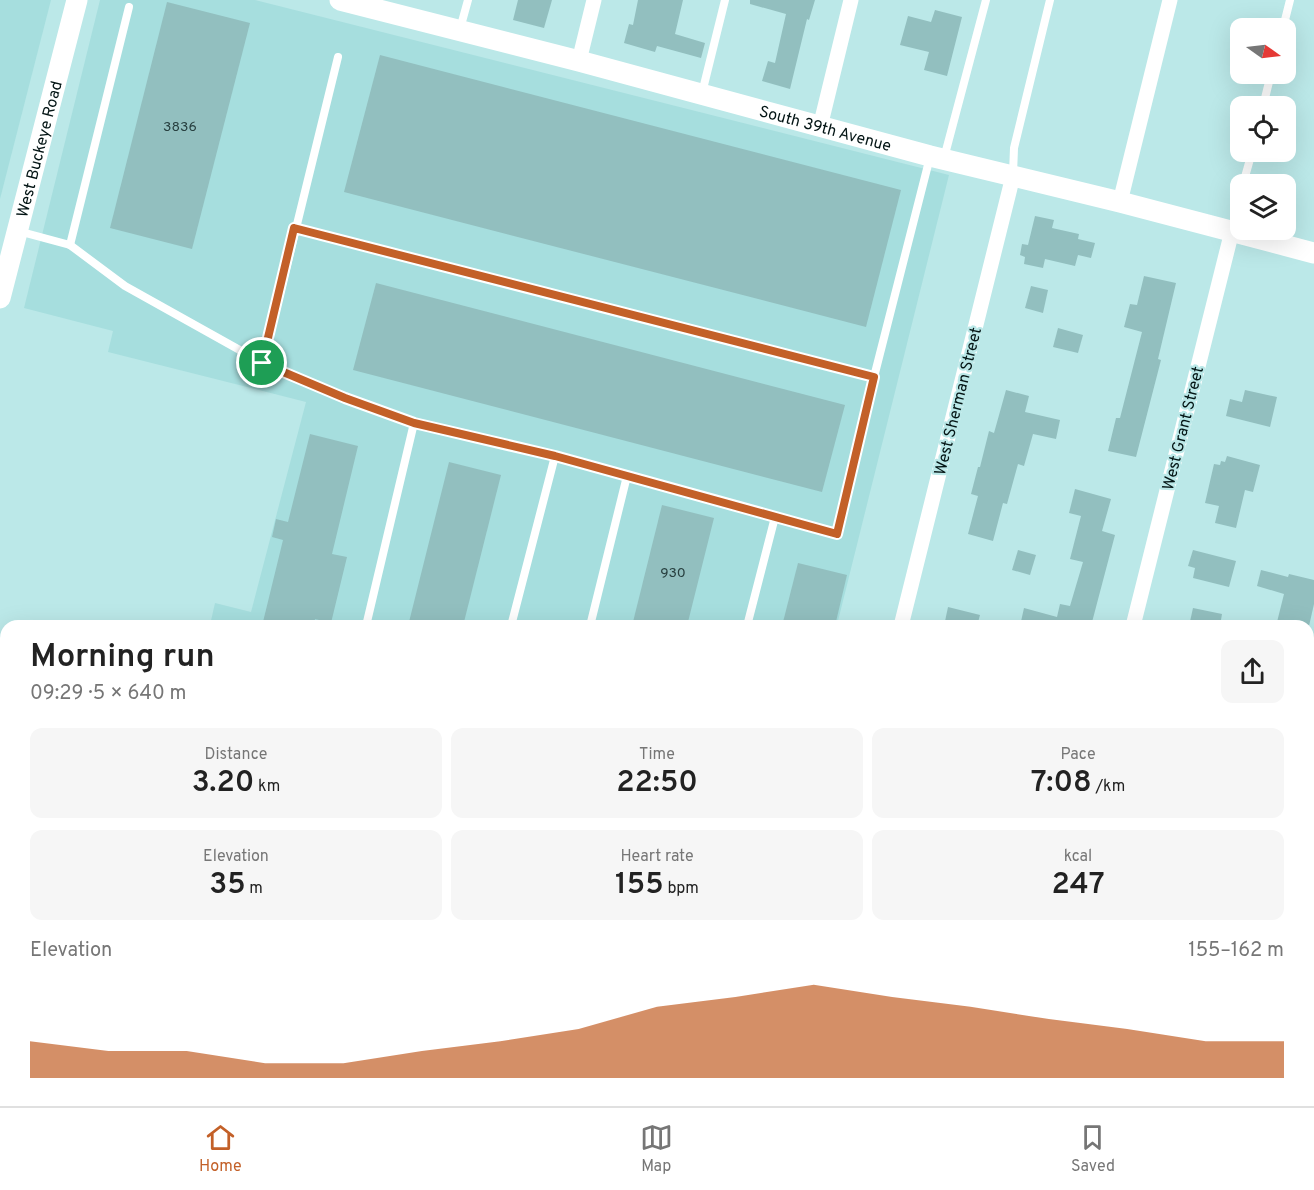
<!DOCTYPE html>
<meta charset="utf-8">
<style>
:root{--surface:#fff;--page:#f6f6f6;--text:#222;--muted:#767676;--line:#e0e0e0;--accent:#c36028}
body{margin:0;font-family:Overpass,sans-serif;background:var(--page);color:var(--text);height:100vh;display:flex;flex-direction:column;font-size:22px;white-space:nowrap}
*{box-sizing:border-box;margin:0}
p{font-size:20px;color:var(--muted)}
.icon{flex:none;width:33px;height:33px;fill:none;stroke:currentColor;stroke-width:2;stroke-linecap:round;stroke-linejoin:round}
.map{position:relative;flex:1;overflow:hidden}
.sheet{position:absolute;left:0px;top:620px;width:1314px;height:488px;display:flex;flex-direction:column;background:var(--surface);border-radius:18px 18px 0 0;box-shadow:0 6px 24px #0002}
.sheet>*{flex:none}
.needle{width:39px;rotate:104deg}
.buttons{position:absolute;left:1230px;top:18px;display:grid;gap:12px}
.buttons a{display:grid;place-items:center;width:66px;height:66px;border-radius:12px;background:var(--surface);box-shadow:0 6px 24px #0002;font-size:30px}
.pin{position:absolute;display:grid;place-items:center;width:51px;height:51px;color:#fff;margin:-26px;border:3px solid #fff;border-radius:50%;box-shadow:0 2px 6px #0007}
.round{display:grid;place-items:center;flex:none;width:63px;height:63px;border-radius:12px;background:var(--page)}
.overview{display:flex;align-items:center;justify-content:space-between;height:102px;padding:0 30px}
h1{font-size:33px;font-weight:600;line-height:45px}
.stats{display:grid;grid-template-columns:repeat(3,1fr);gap:9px;height:102px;padding:6px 30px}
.stats div{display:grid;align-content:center;border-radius:12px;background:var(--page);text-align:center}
.stats b{font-size:30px;font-weight:600}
.stats small{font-size:16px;font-weight:400}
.stats p{font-size:16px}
.chart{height:168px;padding:12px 30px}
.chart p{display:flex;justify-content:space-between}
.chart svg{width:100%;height:108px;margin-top:6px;fill:var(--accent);opacity:.7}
.menu{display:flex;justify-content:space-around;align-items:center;height:84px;border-top:2px solid var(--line);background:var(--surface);font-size:16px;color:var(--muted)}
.menu a{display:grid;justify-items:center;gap:3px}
.menu .selected{color:var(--accent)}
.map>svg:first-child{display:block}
.built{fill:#a6dede}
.building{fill:#92bfbf}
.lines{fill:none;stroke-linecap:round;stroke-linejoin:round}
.lane{stroke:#fff;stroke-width:8}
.street{stroke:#fff;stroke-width:15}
.secondary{stroke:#fff;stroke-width:21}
.route-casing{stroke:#fff;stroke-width:12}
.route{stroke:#c36028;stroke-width:8}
.labels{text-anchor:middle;stroke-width:4.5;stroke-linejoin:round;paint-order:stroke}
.number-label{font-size:14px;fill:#284040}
.street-label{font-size:16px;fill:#041515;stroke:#bbe8e8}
</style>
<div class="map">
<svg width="1314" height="1106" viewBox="0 0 1314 1106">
<rect width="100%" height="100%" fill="#bbe8e8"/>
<g class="built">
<polygon points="0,0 51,0 0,199"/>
<polygon points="100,0 255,0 949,175 837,625 210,625 215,603 251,612 306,402 108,352 113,331 24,308"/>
<polygon points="0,648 6,649 6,1101 116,1101 115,1106 0,1106"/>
</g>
<g class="building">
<polygon points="518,0 552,0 544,28 513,20"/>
<polygon points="638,0 683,0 675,34 705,43 701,58 657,46 655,52 624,43 629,24 633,25"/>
<polygon points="750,0 815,0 809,20 807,19 790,89 762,81 768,61 775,63 786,14 750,4"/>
<polygon points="167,2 250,23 192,249 110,228"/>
<polygon points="935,10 962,17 947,76 924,70 929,52 900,45 908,16 931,22"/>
<polygon points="380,55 901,190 866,327 344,192"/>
<polygon points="1035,216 1054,220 1052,228 1079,234 1078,239 1095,243 1091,258 1078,255 1075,266 1045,259 1043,268 1024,264 1025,257 1020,255 1022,244 1028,245"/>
<polygon points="1144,276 1176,283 1158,359 1161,360 1136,457 1108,451 1116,418 1120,418 1142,332 1124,327 1130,304 1137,305"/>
<polygon points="376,283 845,405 822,492 353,370"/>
<polygon points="1031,286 1048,290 1043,313 1025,308"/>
<polygon points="1058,328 1083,335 1078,353 1053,347"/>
<polygon points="1006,390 1029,396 1025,412 1060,420 1056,439 1033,434 1024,466 1018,464 1007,504 1003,503 993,541 968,534 978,496 971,494 978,467 980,467 989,431 994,433"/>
<polygon points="1245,390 1277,397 1270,427 1226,416 1230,399 1242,402"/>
<polygon points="310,434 358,446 332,554 347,557 331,623 315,619 314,626 262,626 283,540 272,537 276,519 288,522"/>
<polygon points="1227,456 1260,465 1253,492 1245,490 1236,528 1215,523 1219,506 1205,503 1214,464 1220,465 1221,461 1225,462"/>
<polygon points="449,462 501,475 463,626 408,626"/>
<polygon points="1075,489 1111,499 1102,531 1115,535 1091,626 1020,626 1024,608 1057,617 1060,604 1070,606 1083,562 1070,559 1081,516 1069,513"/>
<polygon points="662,505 714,518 687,626 632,626"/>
<polygon points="1018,550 1036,555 1030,575 1012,570"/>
<polygon points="1193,550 1236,561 1229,587 1193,578 1195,568 1188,566"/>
<polygon points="798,563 847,575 835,626 782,626"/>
<polygon points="1261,570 1288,577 1289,574 1314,580 1314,604 1309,626 1276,626 1284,594 1257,586"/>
<polygon points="948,607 980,615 977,626 944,626"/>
<polygon points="1193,608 1222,614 1220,626 1189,626"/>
</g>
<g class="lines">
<g class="lane">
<polyline points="1283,28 1290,0"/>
<polyline points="460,29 468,0"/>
<polyline points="702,93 725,0"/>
<polyline points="1263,106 1271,74"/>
<polyline points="944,158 986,0"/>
<polyline points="1013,174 1014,148 1050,0"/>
<polyline points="1243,184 1252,152"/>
<polyline points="294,228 874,377"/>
<polyline points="1232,230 1240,196"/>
<polyline points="18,231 70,245 125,286 263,363 345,398 414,423 555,456 837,534 874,377 930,157"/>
<polyline points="70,245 129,7"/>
<polyline points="263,363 338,57"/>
<polyline points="366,626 414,423"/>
<polyline points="511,626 555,456"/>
<polyline points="590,626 627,476"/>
<polyline points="747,626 775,517"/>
<polyline points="0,683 6,685"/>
<polyline points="0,785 6,786"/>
<polyline points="0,944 6,945"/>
<polyline points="102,1106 103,1101"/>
<polyline points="125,1106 126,1101"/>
<polyline points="318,1106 319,1101"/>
<polyline points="514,1106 515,1101"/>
<polyline points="709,1106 711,1101"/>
</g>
<g class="street">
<polyline points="579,61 594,0"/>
<polyline points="820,127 851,0"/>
<polyline points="1120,202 1170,0"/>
<polyline points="901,626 1013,176"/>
<polyline points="1133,626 1232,231"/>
<polyline points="819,1101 838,1106"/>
<polyline points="220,1106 221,1101"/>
<polyline points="417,1106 419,1101"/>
<polyline points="612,1106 613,1101"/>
<polyline points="781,1106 782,1101"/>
<polyline points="1014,1106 1015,1101"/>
</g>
<g class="secondary">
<path id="s1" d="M340,0L579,61L930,156L1120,202L1314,253"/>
<path id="s2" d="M0,298L77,0"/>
<polyline points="1308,844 1314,818"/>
<polyline points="1247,1106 1248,1101"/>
</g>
</g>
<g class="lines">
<defs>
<polygon id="route" points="294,228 874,377 837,534 555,456 414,423 345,398 262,363"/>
</defs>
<use href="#route" class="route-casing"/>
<use href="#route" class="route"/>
</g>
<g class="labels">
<g class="number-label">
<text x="180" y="131">3836</text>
<text x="673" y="577">930</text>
</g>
<g class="street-label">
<text dy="6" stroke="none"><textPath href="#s1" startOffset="502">South 39th Avenue</textPath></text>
<text dy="6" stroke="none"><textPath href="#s2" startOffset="154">West Buckeye Road</textPath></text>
<text transform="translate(957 401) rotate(-76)" y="6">West Sherman Street</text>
<text transform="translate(1182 428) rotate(-76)" y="6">West Grant Street</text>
</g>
</g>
</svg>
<div class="buttons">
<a><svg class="needle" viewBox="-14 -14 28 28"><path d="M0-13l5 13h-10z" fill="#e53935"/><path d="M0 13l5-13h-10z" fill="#767676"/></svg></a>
<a><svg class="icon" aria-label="locate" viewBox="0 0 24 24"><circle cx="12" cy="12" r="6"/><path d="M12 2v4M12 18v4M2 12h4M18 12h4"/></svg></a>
<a><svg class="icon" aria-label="layers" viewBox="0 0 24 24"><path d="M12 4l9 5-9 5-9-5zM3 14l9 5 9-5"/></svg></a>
</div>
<div class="pin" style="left:262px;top:363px;background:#1e9e55"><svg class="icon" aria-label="arrive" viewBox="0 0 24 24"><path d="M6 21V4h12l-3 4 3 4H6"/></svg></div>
<section class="sheet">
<div class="overview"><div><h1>Morning run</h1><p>09:29 · 5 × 640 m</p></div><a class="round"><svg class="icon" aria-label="share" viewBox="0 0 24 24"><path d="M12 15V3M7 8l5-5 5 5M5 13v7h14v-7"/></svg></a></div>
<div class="stats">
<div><p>Distance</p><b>3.20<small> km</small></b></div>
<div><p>Time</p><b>22:50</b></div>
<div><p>Pace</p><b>7:08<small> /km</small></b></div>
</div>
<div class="stats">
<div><p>Elevation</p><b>35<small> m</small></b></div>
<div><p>Heart rate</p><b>155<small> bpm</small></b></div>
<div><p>kcal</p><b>247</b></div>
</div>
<div class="chart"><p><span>Elevation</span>155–162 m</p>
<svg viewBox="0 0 160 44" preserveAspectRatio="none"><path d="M0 44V29L10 33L20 33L30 38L40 38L50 33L60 29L70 24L80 15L90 11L100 6L110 11L120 15L130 20L140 24L150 29L160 29V44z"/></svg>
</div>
</section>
</div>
<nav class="menu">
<a class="selected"><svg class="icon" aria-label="home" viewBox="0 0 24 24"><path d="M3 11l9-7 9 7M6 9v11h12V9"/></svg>Home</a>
<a><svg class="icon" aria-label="map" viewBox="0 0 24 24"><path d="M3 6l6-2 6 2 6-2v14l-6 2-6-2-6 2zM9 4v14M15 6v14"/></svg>Map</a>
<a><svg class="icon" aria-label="saved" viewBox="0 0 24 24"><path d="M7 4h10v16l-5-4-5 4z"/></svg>Saved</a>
</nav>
